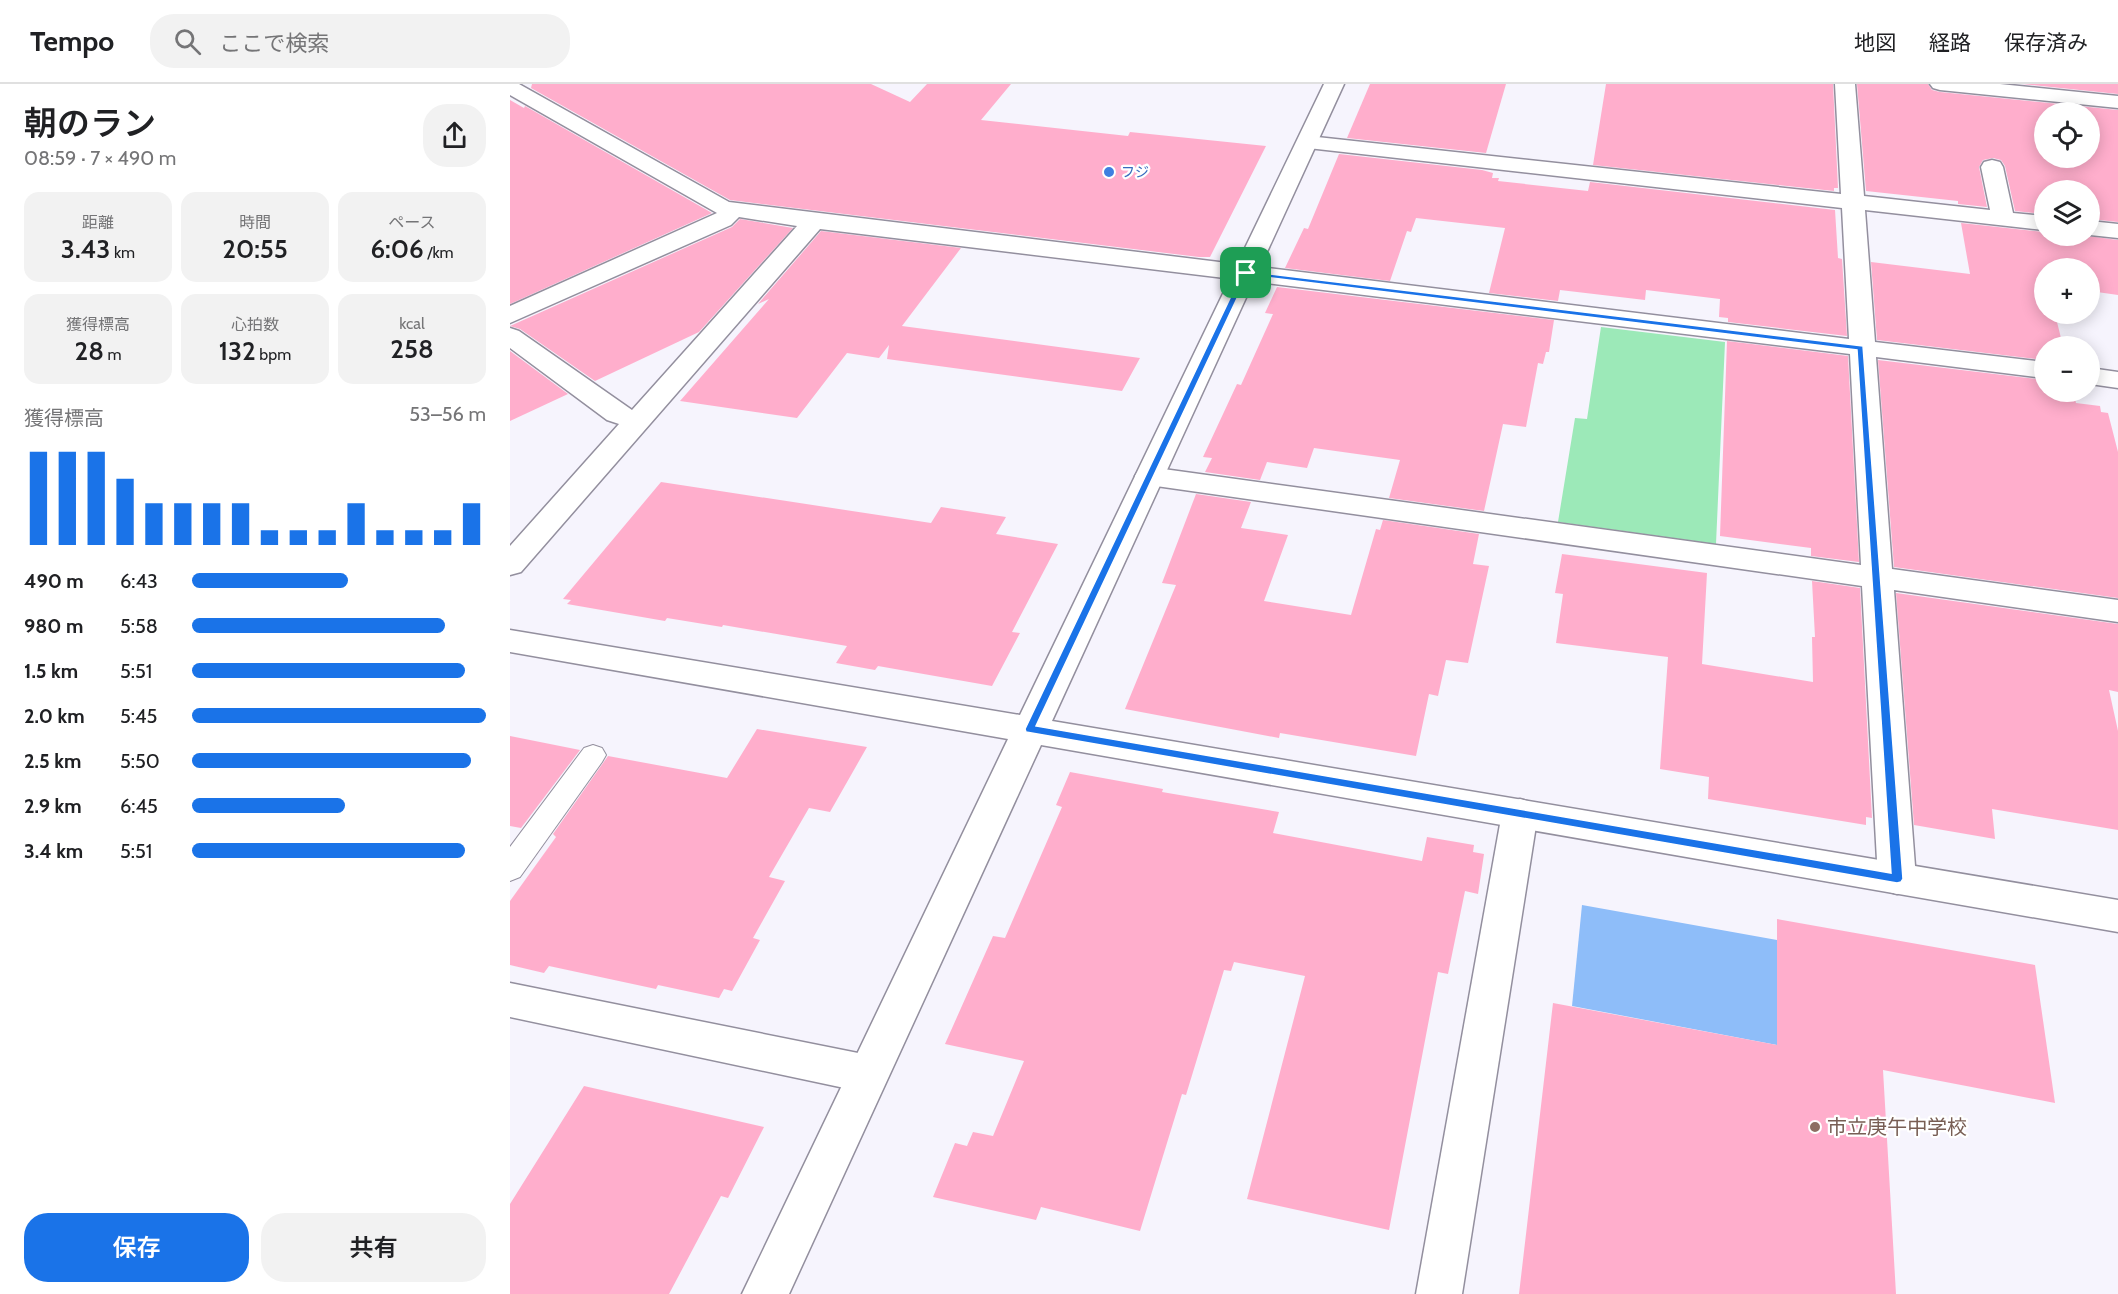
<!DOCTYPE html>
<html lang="ja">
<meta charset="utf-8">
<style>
:root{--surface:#fff;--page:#f2f2f2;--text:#202124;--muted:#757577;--line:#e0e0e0;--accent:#1a73e8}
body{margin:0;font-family:Cabin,"Noto Sans JP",sans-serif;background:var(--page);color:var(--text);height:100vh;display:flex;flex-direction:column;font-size:22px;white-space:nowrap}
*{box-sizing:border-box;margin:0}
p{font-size:20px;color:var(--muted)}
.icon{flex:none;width:33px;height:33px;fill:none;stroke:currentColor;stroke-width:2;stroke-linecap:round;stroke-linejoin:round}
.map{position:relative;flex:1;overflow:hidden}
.sheet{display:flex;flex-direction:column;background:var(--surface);width:510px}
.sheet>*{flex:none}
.fabs{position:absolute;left:1524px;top:18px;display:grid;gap:12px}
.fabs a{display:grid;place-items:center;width:66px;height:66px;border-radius:50%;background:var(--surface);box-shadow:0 3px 15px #0003;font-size:30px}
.pin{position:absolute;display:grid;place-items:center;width:51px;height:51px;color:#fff;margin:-26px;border-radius:12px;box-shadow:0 3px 9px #0006}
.round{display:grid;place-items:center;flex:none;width:63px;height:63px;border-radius:24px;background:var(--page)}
.summary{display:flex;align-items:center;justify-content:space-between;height:102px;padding:0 24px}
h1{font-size:33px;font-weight:600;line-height:45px}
.figures{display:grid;grid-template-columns:repeat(3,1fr);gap:9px;height:102px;padding:6px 24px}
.figures div{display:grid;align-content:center;border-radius:15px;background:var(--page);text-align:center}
.figures b{font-size:26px;font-weight:600}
.figures small{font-size:16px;font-weight:400}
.figures p{font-size:16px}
.chart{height:168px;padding:12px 24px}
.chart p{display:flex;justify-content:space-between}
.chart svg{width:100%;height:108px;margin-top:6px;stroke:var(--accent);stroke-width:6}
.primary-button{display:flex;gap:12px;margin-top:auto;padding:12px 24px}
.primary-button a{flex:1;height:69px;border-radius:24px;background:var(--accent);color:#fff;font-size:24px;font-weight:600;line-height:69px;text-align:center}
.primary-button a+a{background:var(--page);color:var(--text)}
ul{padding:0 24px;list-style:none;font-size:20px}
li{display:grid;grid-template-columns:96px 72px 1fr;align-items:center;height:45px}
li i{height:15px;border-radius:8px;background:var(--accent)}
header{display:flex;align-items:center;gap:36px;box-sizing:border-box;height:84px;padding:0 30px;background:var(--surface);border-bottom:2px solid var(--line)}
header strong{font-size:28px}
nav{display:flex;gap:33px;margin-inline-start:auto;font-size:21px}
.search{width:420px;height:54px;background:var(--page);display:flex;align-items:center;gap:15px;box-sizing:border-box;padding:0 21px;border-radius:24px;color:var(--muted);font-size:22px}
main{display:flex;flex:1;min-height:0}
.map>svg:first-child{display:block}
.green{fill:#9ce9b8}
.water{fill:#8ebdf9}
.building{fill:#ffaecc;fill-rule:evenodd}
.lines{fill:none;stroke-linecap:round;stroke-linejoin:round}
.service-casing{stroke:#938f9e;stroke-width:2}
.minor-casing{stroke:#938f9e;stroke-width:3}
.tertiary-casing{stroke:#938f9e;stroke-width:3}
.service{fill:#fff;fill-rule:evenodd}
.minor{fill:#fff;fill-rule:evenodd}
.tertiary{fill:#fff;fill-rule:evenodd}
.route{fill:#1a73e8;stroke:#fff;stroke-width:1.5;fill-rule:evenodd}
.shop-dot{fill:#3f7fe0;stroke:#fff;stroke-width:2}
.education-dot{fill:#8d6e63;stroke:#fff;stroke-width:2}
.labels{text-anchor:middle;stroke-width:4.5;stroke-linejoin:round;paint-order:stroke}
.far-shop-label{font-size:14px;fill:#366cbe;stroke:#fff;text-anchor:start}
.near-education-label{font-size:20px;fill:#785e54;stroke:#fff;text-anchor:start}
</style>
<header>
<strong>Tempo</strong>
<div class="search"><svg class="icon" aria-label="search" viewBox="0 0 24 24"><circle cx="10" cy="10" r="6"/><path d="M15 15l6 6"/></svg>ここで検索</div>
<nav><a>地図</a><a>経路</a><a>保存済み</a></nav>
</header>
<main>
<section class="sheet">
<div class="summary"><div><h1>朝のラン</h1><p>08:59 · 7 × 490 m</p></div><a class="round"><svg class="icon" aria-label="share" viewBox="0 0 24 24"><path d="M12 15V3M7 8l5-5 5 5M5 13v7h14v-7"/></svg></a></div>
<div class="figures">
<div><p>距離</p><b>3.43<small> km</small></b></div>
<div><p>時間</p><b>20:55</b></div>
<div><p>ペース</p><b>6:06<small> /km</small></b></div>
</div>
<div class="figures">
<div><p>獲得標高</p><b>28<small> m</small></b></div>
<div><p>心拍数</p><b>132<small> bpm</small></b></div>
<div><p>kcal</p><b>258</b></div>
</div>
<div class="chart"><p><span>獲得標高</span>53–56 m</p>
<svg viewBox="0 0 160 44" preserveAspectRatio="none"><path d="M5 44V6M15 44V6M25 44V6M35 44V17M45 44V27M55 44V27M65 44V27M75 44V27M85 44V38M95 44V38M105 44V38M115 44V27M125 44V38M135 44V38M145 44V38M155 44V27"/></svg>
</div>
<ul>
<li><b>490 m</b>6:43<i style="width:53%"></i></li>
<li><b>980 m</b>5:58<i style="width:86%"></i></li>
<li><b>1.5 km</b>5:51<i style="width:93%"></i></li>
<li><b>2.0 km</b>5:45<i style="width:100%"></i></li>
<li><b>2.5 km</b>5:50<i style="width:95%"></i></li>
<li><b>2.9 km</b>6:45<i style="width:52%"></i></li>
<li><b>3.4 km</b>5:51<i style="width:93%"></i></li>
</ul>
<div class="primary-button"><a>保存</a><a>共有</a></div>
</section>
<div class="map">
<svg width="1608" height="1210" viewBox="0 0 1608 1210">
<rect width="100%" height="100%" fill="#f6f4fd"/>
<polygon class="green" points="1091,243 1215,258 1206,460 1048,438 1065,334 1077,335"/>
<polygon class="water" points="1072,821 1267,856 1267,961 1062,922"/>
<g class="building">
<polygon points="22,0 361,0 400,18 417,0 501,0 471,36 618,52 620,48 756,62 700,173 689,173 220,116 21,4"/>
<polygon points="860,0 996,0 976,69 837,54"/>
<polygon points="1096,0 1323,0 1328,104 1324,104 1324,107 1083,81"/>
<path d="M1347,0H1418L1422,6L1430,8L1608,26V138L1580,135V106H1534V130L1505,127L1495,82L1491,76L1483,74L1473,76L1469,83L1477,123L1448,120V117L1356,107ZM1534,28H1580V74H1534Z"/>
<polygon points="1512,0 1608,0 1608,10"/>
<polygon points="0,16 14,24 15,22 202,129 0,220"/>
<polygon points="829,70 972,86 983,89 982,94 989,94 988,97 1078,107 1080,98 1325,126 1328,174 1332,175 1337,252 1218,238 1218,234 1209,233 1210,215 1136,206 1135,216 1050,206 1048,217 979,209 995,144 906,134 901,148 897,147 880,197 775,184 794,144 798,145"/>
<polygon points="230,135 283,144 189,248 85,297 10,245 0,242 222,143"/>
<polygon points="1451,139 1534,148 1534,152 1578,152 1608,156 1608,211 1580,207 1580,184 1534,184 1534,230 1545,230 1553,262 1534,262 1534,276 1367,256 1361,178 1460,190"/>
<polygon points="311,147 451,164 392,242 630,274 612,307 377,275 379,261 369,274 337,269 287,334 170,317 259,215 248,220"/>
<polygon points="767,203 1044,236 1039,268 1036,268 1033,280 1028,279 1016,343 993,340 974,427 879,414 890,376 804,364 797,384 757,378 750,396 695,388 702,374 693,373 727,300 731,301 763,230 755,229"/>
<polygon points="1217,257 1338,272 1349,478 1301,472 1301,464 1210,452"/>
<polygon points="0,267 58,310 0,337"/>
<polygon points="1368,276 1534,296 1534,308 1563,308 1566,319 1590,322 1591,328 1598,329 1608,368 1608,514 1384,483"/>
<polygon points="151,398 421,439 431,423 496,433 486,450 548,460 502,548 510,549 482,602 368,582 365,586 326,579 337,562 213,541 212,543 157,534 155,537 57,520 61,516 53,515"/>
<polygon points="686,410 741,418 731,444 778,451 754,517 841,531 866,445 870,446 873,436 969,450 963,480 979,482 958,579 936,576 928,612 919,610 906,672 770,649 769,654 615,625 666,501 652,499"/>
<polygon points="1052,470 1197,489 1192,580 1303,598 1302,553 1305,553 1302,497 1350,504 1362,734 1356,733 1356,741 1198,715 1199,693 1150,685 1158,573 1046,559 1053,510 1045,509"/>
<polygon points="1386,509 1608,540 1608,608 1599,606 1608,647 1608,746 1482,725 1485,755 1404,741"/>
<polygon points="247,645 357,663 320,728 299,724 259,793 275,797 243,854 250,856 222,907 214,905 209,914 148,901 146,905 39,882 34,889 0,881 0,817 46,753 43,750 98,672 217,694"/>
<polygon points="0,652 70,666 11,744 0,742"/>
<polygon points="560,688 653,705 652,708 769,728 763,749 912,777 917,753 964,761 963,768 974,770 968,810 955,807 938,890 928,888 879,1146 737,1115 795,892 724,878 721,887 714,886 676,1011 672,1010 630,1147 531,1123 526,1136 423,1113 445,1059 457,1062 463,1048 483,1052 514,977 435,960 483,852 495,854 552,723 546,721"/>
<polygon points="1267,835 1525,881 1545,1019 1373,986 1386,1210 1009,1210 1043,919 1267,961"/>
<polygon points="74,1002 254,1043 218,1114 211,1112 159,1210 0,1210 0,1120"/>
</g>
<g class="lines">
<defs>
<polygon id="service" points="83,661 92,664 96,671 92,678 10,793 0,797 0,763 74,664"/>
<g id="minor">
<polygon points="0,0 9,0 219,118 1339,255 1332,124 798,64 790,63 787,58 790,53 798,52 1331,110 1325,0 1345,0 1354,112 1480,126 1471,83 1474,78 1482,76 1490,78 1493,83 1503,129 1534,132 1534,146 1355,126 1365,258 1534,278 1534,294 1366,273 1382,485 1608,516 1608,538 1384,506 1406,795 1400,806 1387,810 1374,806 1368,795 1352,502 639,401 629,398 625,392 629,386 639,383 1351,481 1340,270 310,145 11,488 0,491 0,462 109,340 97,336 0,264 0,244 9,247 122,326 287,142 229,133 221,141 0,239 0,222 207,129 0,11"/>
<polygon points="1420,0 1490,0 1608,12 1608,24 1430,6 1423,4"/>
<polygon points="1580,137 1608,140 1608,154 1580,151"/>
<polygon points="1580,284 1608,288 1608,304 1580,300"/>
<polygon points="1010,715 1023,719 1028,729 952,1210 906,1210 992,729 997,719"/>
<polygon points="0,899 358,971 373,977 379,990 373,1003 358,1009 0,933"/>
</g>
<polygon id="tertiary" points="814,0 834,0 542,637 1608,816 1608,848 531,661 279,1210 232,1210 498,655 0,568 0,546 510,631"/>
</defs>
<use href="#service" class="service-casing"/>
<use href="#minor" class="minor-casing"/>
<use href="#tertiary" class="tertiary-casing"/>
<use href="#service" class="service"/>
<use href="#minor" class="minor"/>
<use href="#tertiary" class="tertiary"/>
</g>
<path class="route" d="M736,187L1353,262L1393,795L1391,798L1387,799L516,648L515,645L732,189ZM738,191L1347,266L1381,789L526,642Z"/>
<circle class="shop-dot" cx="599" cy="88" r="6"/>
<circle class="education-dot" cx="1305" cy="1043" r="6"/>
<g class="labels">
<g class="far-shop-label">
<text x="611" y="93">フジ</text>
</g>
<g class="near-education-label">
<text x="1317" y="1050">市立庚午中学校</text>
</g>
</g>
</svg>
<div class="fabs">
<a><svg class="icon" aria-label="locate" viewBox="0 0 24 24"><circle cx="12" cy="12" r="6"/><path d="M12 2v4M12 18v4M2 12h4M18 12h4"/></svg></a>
<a><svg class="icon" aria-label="layers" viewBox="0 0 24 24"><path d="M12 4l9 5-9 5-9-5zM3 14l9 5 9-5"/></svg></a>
<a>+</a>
<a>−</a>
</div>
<div class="pin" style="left:736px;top:189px;background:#1e9e55"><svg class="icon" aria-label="arrive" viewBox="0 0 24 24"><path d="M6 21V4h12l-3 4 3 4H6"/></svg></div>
</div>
</main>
